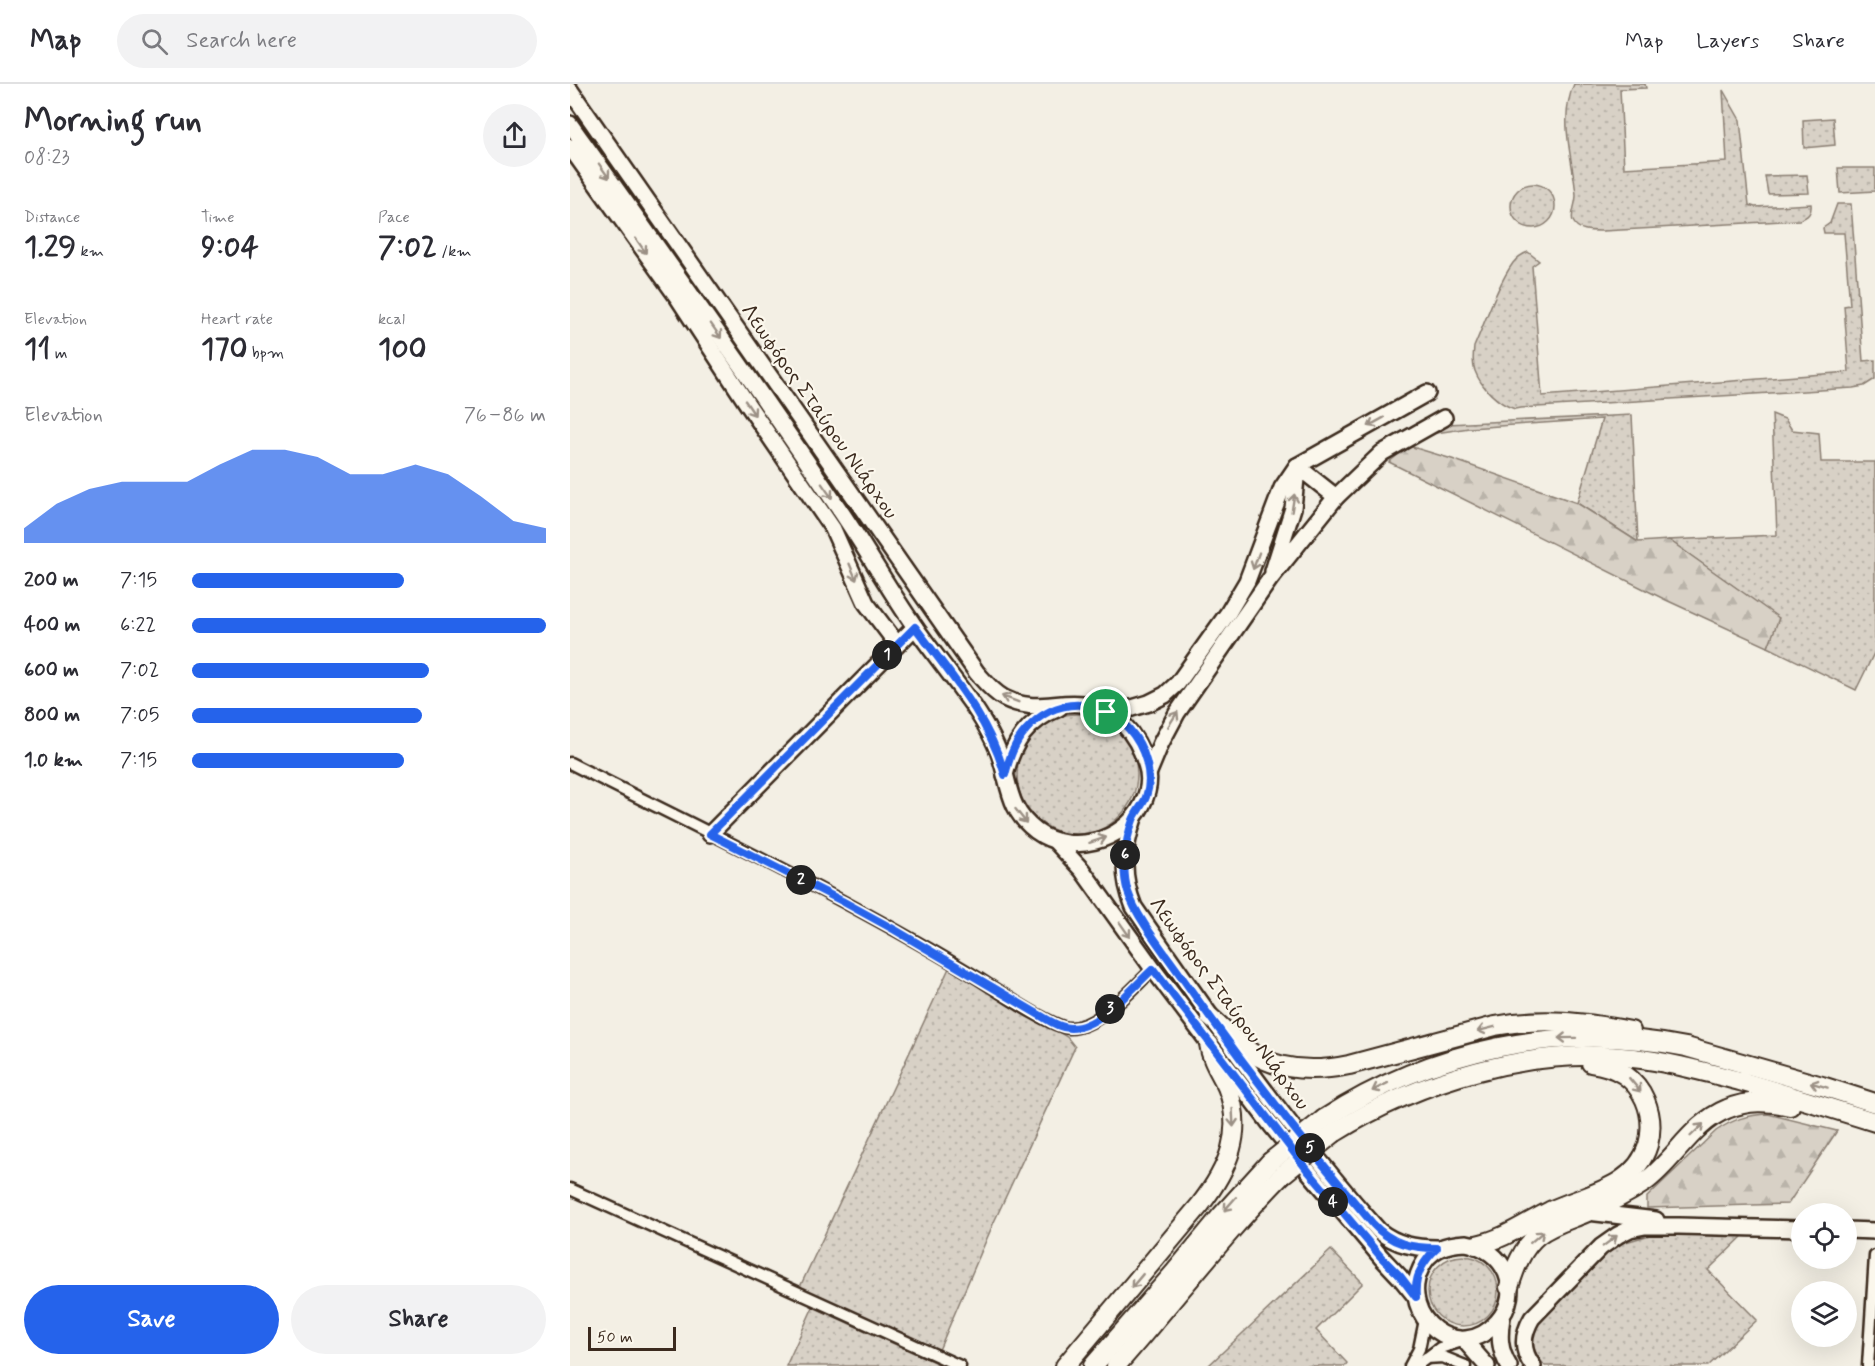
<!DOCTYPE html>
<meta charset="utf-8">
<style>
:root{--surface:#fff;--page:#f2f2f3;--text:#2b2b33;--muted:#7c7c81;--line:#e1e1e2;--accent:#2563eb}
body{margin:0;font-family:Mynerve,sans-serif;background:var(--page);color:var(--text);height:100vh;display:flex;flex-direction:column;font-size:22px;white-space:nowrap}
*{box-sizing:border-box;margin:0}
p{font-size:20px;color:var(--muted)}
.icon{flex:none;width:33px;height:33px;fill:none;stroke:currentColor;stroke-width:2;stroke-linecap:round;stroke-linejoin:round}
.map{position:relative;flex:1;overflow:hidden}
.details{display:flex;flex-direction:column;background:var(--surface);width:570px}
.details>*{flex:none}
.buttons{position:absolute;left:1221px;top:1119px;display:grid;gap:12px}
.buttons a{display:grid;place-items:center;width:66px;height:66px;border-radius:50%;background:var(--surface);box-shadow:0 6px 24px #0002;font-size:30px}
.scale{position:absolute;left:18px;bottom:15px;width:88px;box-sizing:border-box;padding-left:6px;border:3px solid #3b2a1e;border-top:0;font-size:16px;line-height:21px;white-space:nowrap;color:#3b2a1e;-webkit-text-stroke:4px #fbf7ec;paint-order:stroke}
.pin{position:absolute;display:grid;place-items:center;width:51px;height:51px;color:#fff;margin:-26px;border:3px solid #fff;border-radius:50%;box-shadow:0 2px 6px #0007}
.km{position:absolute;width:30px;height:30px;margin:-15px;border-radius:50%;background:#222;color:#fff;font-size:16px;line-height:30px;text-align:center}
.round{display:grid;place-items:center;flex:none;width:63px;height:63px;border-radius:32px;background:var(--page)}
.headline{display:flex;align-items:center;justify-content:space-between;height:102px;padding:0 24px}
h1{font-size:33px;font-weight:800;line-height:45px}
.metrics{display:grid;grid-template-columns:repeat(3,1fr);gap:9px;height:102px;padding:6px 24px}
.metrics div{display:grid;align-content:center}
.metrics b{font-size:30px;font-weight:800}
.metrics small{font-size:16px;font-weight:400}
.metrics p{font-size:16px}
.chart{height:168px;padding:12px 24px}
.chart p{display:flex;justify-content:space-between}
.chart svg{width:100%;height:108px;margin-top:6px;fill:var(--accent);opacity:.7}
.cta{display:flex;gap:12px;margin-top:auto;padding:12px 24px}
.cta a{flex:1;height:69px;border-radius:36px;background:var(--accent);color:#fff;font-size:24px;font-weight:800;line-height:69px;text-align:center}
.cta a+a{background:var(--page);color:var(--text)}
ul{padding:0 24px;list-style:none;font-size:20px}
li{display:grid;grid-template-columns:96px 72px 1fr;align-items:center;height:45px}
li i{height:15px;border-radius:8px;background:var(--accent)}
header{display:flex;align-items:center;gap:36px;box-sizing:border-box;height:84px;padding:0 30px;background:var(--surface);border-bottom:2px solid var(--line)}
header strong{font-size:28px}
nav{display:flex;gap:33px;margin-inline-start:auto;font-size:21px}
.search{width:420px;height:54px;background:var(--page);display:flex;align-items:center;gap:15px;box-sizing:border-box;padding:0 21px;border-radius:33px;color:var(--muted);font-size:22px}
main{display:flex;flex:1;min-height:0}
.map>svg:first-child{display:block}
.grass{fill:url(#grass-dots);stroke:#8a7e72;stroke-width:1.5}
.forest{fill:url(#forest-firs);stroke:#8a7e72;stroke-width:1.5}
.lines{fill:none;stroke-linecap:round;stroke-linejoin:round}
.street-casing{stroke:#3b2a1e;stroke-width:15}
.secondary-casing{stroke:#3b2a1e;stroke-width:20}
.highway-casing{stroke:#3b2a1e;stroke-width:22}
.street{stroke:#fbf7ec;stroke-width:10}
.secondary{stroke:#fbf7ec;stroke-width:15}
.highway{stroke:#fbf7ec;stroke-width:18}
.highway-bridge-casing{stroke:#3b2a1e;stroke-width:22;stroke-linecap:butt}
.highway-bridge{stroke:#fbf7ec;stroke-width:18}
.oneway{stroke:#9b9085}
.route-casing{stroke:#fff;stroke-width:12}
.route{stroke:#2563eb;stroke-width:8}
.labels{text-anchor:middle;stroke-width:4.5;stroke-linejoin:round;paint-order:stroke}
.street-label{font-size:21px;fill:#3b2a1e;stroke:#fbf7ec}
</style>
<header>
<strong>Map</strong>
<div class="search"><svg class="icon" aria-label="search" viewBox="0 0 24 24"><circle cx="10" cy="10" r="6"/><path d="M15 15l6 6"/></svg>Search here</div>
<nav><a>Map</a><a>Layers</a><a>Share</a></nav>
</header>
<main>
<section class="details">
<div class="headline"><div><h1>Morning run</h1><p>08:23</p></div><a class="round"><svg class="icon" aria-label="share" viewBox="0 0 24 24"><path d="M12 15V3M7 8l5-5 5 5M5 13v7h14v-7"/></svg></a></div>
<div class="metrics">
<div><p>Distance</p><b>1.29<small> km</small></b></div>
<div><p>Time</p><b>9:04</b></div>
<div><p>Pace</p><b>7:02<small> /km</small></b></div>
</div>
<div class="metrics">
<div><p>Elevation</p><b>11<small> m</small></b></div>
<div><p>Heart rate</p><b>170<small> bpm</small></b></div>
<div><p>kcal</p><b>100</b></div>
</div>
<div class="chart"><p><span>Elevation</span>76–86 m</p>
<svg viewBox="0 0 160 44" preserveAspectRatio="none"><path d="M0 44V38L10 28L20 22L30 19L40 19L50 19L60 12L70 6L80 6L90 9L100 16L110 16L120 12L130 16L140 25L150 35L160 38V44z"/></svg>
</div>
<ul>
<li><b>200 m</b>7:15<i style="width:60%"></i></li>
<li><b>400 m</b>6:22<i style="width:100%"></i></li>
<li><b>600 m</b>7:02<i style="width:67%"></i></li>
<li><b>800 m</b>7:05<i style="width:65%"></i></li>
<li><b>1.0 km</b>7:15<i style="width:60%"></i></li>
</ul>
<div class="cta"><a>Save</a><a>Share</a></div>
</section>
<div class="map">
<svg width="1305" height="1282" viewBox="0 0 1305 1282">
<defs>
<pattern id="grass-dots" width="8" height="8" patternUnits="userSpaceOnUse" patternTransform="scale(1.5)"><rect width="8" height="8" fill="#d8d1c6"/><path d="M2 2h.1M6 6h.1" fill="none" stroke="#bab4aa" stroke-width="1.8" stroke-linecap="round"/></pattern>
<pattern id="forest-firs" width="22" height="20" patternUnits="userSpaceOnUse" patternTransform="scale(1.5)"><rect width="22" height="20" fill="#d8d1c6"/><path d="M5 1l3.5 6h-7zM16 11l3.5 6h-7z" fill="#bab4aa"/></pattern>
</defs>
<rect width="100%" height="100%" fill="#f3efe4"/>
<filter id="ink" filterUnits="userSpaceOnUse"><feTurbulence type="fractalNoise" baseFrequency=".0167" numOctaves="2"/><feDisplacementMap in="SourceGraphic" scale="12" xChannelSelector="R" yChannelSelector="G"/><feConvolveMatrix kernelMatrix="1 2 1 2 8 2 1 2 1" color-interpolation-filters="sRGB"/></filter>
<g filter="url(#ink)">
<g class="grass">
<path d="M1004,0H1075L1076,4L1050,5L1054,84L1157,78L1153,6L1170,36L1179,121L1185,123L1241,120C1242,129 1238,133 1229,136L1033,147C1023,147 1008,148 1003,137C1000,131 1006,121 1006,111C1003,74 988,36 1004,0Z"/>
<polygon points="1263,34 1265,61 1234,64 1233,36"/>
<polygon points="1268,84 1305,84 1305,107 1270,109"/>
<polygon points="1237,91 1239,109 1198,110 1195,92"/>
<circle cx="963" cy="122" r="22"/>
<path d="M1267,120H1281L1293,277L1305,276V295L1294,302L1283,304L950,324L945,325C928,320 911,303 905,287C902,279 903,271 904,263C915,238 928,200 943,179C947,174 952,170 958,168L969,177L962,182L972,312L1279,288L1274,222L1280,221L1274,149H1254L1253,144L1260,139Z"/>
<polygon points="1202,330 1215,335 1222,346 1249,349 1251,378 1305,378 1305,567 1286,606 1198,563 1208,534 1099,456 1207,451"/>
<polygon points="1062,331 1068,458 1007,419 1032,335 899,344 859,350 878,340"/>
<circle cx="507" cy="690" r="60"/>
<polygon points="380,882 497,953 505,963 424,1138 369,1266 230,1203"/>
<path d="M1090,1148L1173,1152L1138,1186L1187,1236L1138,1282H975C963,1268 958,1256 969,1239L1033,1172L1049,1160Z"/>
<polygon points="761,1166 793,1199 746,1246 777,1279 775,1282 638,1282"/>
<circle cx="893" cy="1207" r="35"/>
<polygon points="243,1223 373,1282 216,1282"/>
</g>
<g class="forest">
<polygon points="839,362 882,375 1007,419 1068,458 1099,456 1209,534 1198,563 1096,516 819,378"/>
<path d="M1198,1030L1267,1047L1218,1120L1077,1124V1113L1146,1047C1163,1035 1178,1031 1198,1030Z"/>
</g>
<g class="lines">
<defs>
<g id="street">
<path d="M0,679C134,747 272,812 401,890C421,902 480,943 499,944C528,945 563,904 583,885"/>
<polyline points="0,1105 390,1282"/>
<polyline points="856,1274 873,1273 895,1282"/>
<polyline points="840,1282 849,1265 855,1236"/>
<polyline points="846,1282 870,1264 892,1257"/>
<polyline points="1298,1282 1305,1172"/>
</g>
<g id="secondary">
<path d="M0,6L407,589C415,598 423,608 434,614C463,629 484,617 513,620C545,623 567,650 576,680C581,694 579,707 572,721C553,758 500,772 466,747C438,726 440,701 430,672C424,654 414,638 404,623C385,596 364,570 345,543C317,503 293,459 265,419C179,291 89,165 0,40"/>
<polyline points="0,63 108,214 178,321 263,445 296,519 327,560"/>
<polyline points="727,382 766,413"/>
<polyline points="703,487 723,424 727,385"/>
<polyline points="536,628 562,624 579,619 595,611 608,599 658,529 677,497 712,404 727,382 857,309"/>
<polyline points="579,688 591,659 607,629 700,495 766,413 812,369 874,334"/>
<path d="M435,691C443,658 457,637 489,624"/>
<path d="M564,734C553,766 551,791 564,823C641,934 718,1045 809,1147C827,1161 845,1164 867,1164"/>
<polyline points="140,750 345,543"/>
<polyline points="486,758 512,786 583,885 701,1041 739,1088 811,1173 829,1192 846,1213"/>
<polyline points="1018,1128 1086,1136"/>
<polyline points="1276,1146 1305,1147"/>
<path d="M896,1159C934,1165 955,1207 927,1238C889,1282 827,1233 851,1184C860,1165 875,1160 896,1159Z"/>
<path d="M932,1233C929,1252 929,1266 939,1282"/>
<polyline points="895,1257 917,1282"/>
<path d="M963,1282C951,1266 952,1251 962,1234L1031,1163L1048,1151L1060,1145L1075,1142H1109L1232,1145"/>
</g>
<g id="highway">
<path d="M640,933C653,944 665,957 679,967C709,988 745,988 779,981L925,942C974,933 1012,938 1061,947"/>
<path d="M754,1035C863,965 988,938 1116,963L1252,1002L1305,1019"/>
<path d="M764,1049C851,995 961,963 1063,974C1100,978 1135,988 1170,997C1215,1010 1260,1024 1305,1038"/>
<path d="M906,1161C933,1156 956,1139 980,1127C1016,1110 1065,1104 1078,1061C1082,1046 1081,1030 1075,1016C1065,993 1045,982 1021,979"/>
<path d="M939,1203C945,1184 952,1164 968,1151C981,1141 998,1136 1013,1130C1035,1121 1056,1111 1075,1098C1104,1077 1122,1039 1157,1025C1178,1016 1198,1017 1220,1022"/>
<path d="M495,1282L630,1121C658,1085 675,1048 657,1003C650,988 641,976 639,960"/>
<polyline points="523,1282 604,1189 651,1132 700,1078"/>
<path d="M546,1282C602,1219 653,1151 712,1091"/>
</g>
</defs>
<use href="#street" class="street-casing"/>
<use href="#secondary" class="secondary-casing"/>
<use href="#highway" class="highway-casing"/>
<use href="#street" class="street"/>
<use href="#secondary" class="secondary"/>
<use href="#highway" class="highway"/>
<defs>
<g id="highway-bridge">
<polyline points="700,1078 754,1035"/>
<polyline points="712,1091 764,1049"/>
</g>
</defs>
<use href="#highway-bridge" class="highway-bridge-casing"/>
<use href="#highway-bridge" class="highway-bridge"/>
</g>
<defs><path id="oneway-shaft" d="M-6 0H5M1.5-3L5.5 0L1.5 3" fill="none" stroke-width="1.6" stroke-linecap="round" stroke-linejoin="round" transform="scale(1.5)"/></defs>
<g class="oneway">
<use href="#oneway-shaft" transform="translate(34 87) rotate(55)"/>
<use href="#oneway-shaft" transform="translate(71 162) rotate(55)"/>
<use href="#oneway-shaft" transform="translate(146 247) rotate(55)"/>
<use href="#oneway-shaft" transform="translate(180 324) rotate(56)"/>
<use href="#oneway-shaft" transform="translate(806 338) rotate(151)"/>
<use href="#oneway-shaft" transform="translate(257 407) rotate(55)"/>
<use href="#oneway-shaft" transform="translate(723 419) rotate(-81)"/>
<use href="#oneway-shaft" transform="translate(686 477) rotate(110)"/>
<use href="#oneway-shaft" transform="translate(283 488) rotate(67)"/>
<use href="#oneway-shaft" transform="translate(440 615) rotate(-159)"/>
<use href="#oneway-shaft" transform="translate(603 635) rotate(-58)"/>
<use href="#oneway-shaft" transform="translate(451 732) rotate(52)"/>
<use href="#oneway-shaft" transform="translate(528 756) rotate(-18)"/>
<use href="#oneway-shaft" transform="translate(555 846) rotate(55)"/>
<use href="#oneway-shaft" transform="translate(916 945) rotate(166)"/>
<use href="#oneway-shaft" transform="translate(997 954) rotate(179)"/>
<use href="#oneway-shaft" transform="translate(1065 1001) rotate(50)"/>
<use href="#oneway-shaft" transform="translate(1249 1001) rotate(-163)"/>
<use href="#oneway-shaft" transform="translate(810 1003) rotate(153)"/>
<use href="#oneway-shaft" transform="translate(663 1034) rotate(87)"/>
<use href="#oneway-shaft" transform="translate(1127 1046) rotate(-44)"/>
<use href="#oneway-shaft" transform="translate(660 1120) rotate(131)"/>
<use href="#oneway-shaft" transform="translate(967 1153) rotate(-41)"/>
<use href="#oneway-shaft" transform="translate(1040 1157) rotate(-37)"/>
<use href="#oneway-shaft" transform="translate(567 1197) rotate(130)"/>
</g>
</g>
<g class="lines" filter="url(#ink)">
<defs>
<path id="route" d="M345,543C380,590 419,634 435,691C439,675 444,659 456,646C484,613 530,612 559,645C574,662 584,691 576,713C573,721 566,728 563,736C555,758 551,785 558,808C566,833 595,869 611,892C671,978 735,1061 803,1140C821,1160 842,1164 867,1164C852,1178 844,1193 846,1213L830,1192L811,1173L739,1088L583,885C562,904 529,945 500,944C492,944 485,940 478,936L325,846L272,817L140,750Z"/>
</defs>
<use href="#route" class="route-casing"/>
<use href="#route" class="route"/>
</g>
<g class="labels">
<g class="street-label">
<text transform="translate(250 327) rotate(55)" y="7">Λεωφόρος Σταύρου Νιάρχου</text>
<text transform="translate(660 919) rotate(54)" y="7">Λεωφόρος Σταύρου Νιάρχου</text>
</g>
</g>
</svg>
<div class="buttons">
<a><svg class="icon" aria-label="locate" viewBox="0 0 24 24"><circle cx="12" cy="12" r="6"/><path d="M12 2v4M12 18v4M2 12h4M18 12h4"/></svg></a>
<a><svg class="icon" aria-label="layers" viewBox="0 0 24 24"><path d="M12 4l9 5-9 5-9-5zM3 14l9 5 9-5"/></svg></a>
</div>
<div class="scale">50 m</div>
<div class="pin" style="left:536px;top:628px;background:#1e9e55"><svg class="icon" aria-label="arrive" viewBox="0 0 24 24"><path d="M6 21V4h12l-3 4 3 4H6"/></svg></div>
<b class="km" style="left:317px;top:571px">1</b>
<b class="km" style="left:231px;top:796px">2</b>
<b class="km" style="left:540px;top:925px">3</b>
<b class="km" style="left:763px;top:1118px">4</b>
<b class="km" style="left:740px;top:1064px">5</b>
<b class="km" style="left:555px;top:771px">6</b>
</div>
</main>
